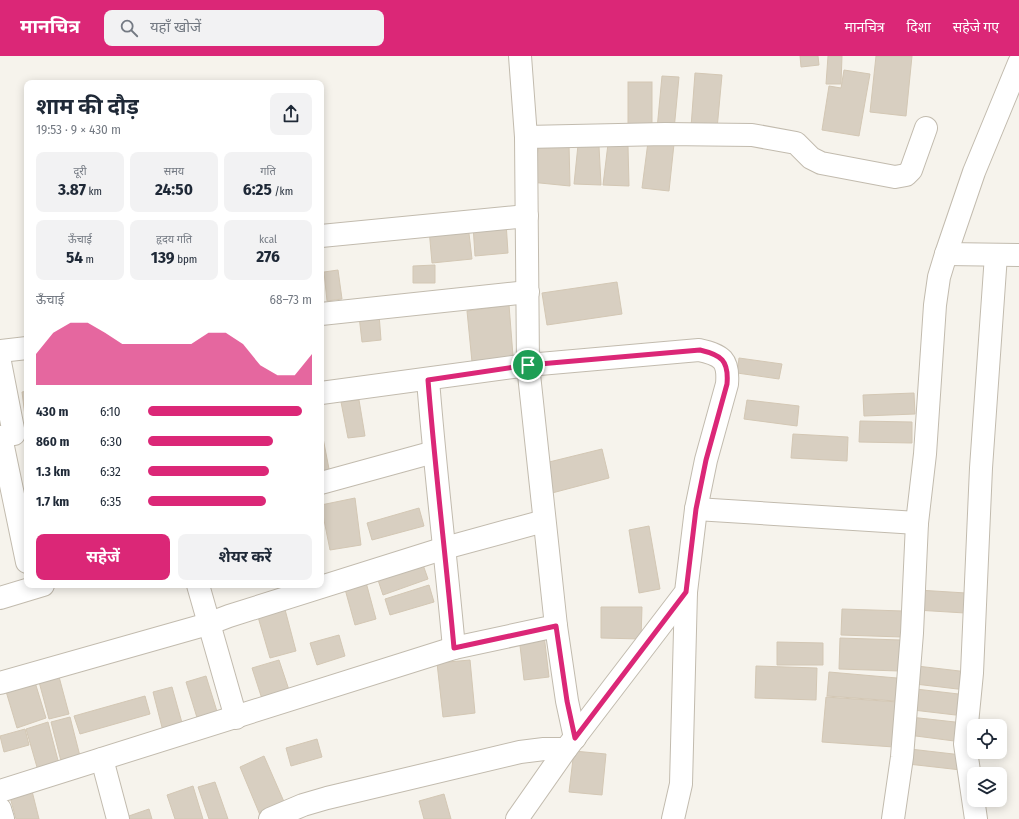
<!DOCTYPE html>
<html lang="hi">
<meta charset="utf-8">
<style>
:root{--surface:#fff;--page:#f2f2f3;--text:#1f2937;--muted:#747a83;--accent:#db2777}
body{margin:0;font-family:"Fira Sans Condensed","Noto Sans Devanagari",sans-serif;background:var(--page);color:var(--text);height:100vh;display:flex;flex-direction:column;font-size:15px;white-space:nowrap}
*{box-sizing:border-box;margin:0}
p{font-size:13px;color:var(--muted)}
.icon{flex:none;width:22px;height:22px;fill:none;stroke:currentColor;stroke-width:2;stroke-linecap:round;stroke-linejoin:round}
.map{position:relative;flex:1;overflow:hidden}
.sheet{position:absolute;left:24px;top:24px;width:300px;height:508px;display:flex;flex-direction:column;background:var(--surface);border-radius:8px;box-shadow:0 2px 10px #0003}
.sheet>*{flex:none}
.buttons{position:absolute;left:967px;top:663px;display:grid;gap:8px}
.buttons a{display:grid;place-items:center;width:40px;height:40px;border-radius:8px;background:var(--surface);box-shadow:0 2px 10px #0003;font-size:20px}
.pin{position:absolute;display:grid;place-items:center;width:34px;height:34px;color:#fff;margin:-17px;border:2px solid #fff;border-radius:50%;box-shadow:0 1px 4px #0007}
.round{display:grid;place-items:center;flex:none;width:42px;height:42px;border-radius:8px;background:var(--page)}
.summary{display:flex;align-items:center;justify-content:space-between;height:68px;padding:0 12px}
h1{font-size:22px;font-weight:700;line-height:30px}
.figures{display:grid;grid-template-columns:repeat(3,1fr);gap:6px;height:68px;padding:4px 12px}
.figures div{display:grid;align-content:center;border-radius:8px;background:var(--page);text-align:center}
.figures b{font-size:17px;font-weight:700}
.figures small{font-size:11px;font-weight:400}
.figures p{font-size:11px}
.chart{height:112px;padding:8px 12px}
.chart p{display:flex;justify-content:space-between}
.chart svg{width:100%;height:72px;margin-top:4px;fill:var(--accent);opacity:.7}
.primary-button{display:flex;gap:8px;margin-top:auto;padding:8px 12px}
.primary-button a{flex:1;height:46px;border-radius:8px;background:var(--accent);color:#fff;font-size:16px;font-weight:700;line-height:46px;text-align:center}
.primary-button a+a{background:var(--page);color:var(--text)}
ul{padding:0 12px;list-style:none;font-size:13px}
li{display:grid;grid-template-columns:64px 48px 1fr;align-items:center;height:30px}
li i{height:10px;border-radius:5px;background:var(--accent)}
header{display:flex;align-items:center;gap:24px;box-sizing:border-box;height:56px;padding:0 20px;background:var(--accent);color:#fff}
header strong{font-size:19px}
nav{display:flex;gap:22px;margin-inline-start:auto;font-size:14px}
.search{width:280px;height:36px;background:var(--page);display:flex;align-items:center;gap:10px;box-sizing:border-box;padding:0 14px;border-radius:8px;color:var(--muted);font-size:15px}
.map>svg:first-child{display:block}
.building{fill:#d8cfc1;stroke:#d3c7b4}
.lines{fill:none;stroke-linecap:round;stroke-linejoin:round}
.street-casing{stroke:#c2bbae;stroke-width:24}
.street{stroke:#fff;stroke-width:22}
.route-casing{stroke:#fff;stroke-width:8}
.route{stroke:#db2777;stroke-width:5}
</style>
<header>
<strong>मानचित्र</strong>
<div class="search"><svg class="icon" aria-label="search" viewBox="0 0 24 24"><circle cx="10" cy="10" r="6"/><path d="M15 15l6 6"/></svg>यहाँ खोजें</div>
<nav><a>मानचित्र</a><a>दिशा</a><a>सहेजे गए</a></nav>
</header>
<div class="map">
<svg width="1019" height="763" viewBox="0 0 1019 763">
<rect width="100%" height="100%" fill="#f6f3ec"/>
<g class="building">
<polygon points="800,0 818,0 819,9 801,11"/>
<polygon points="828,0 842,0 841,28 826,28"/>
<polygon points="876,0 912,0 906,60 870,56"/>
<polygon points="844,14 870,18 859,80 822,74 829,30 841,32"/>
<polygon points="695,17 722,19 717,73 691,71"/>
<polygon points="662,20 679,21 674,74 657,73"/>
<rect x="628" y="26" width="24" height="44"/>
<polygon points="648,86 674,88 669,135 642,132"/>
<polygon points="569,88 570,130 530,126 539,91"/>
<polygon points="608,88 628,90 629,130 603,129"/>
<polygon points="578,89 599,90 601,129 574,128"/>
<polygon points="506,166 508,197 475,200 473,169"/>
<polygon points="468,169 472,203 432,207 429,173"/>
<polygon points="435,209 435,227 413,227 413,210"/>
<polygon points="338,214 342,243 327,245 324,216"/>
<polygon points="617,226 622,258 547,269 542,237"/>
<polygon points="509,249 513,300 472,306 467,255"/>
<polygon points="379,258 381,284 362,286 359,260"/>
<polygon points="739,302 782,308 779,323 737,317"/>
<polygon points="27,335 27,368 26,368 22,336"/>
<polygon points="914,337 915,358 864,360 863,339"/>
<polygon points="359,344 365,380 348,382 341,346"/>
<polygon points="747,344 799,350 797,370 744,363"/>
<polygon points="860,365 912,366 912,387 859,386"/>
<polygon points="793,378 848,381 847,405 791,402"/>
<polygon points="323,382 330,418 321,420 321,383"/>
<polygon points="602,393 609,422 552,437 545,407"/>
<polygon points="355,442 361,489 330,494 321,449"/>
<polygon points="419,452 424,470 372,484 367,467"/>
<polygon points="649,470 660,533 639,537 629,474"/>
<polygon points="421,503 428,523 383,539 376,518"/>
<polygon points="364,519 376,563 355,569 343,526"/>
<polygon points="429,529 434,546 390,559 385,543"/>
<polygon points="918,534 966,537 965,557 916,554"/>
<polygon points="283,546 296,595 270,602 256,554"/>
<polygon points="601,551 642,551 641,583 601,582"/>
<polygon points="842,553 903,555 902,581 841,579"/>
<polygon points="339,579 345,600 317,609 310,587"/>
<polygon points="544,579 549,621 524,624 519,581"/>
<polygon points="840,582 901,584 899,615 839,613"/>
<polygon points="777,586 823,587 823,609 777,609"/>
<polygon points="279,604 290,637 263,646 252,612"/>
<polygon points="470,604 475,657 443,661 437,607"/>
<polygon points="756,610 817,612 816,644 755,642"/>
<polygon points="917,610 968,616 966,634 915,628"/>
<polygon points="829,616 897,622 895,645 827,640"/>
<polygon points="58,617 69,658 49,663 38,622"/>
<polygon points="206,620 219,662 199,668 186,626"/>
<polygon points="34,623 46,662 17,672 5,632"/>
<polygon points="172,631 184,674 164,679 153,636"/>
<polygon points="916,633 967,639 964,660 913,654"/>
<polygon points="145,640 150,658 80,678 74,660"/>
<polygon points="826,641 898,646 894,691 822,686"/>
<polygon points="70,661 81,704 62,709 51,666"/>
<polygon points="910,661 964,667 962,686 908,679"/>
<polygon points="48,666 60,712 39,718 26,673"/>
<polygon points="25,673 29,689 4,696 0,680"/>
<polygon points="317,683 322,701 291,710 286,692"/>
<polygon points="910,693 962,699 961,714 908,708"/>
<polygon points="574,695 606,698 602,739 569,736"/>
<polygon points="264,700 285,748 260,759 240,711"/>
<polygon points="215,726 228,763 209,763 198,731"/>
<polygon points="193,730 203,763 175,763 167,739"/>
<polygon points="32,735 39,763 16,763 10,741"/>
<polygon points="444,738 451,763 424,763 419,745"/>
<polygon points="149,753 152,763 124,763 123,762"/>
</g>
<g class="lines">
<defs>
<g id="street">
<polyline points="520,0 526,81 528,309 556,570 567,645 575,682"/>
<polyline points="526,81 665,78 752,79 796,87 811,102 821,107 895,121 906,119 911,114 926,72"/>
<polyline points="321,180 527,160"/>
<polyline points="946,198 1019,199"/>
<polyline points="321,258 528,236"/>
<polyline points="0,295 27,292"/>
<polyline points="0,306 14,378"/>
<path d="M428,324C435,413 446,503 454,592"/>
<path d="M321,337L528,309L699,294C722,299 729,304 727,328L706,404L696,453L686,536L566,693L517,763"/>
<polyline points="1,381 27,506"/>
<polyline points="321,427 434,396"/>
<polyline points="696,453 917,467"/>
<polyline points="198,529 236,662"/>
<polyline points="0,542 43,529"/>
<polyline points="0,627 208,568 229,560 445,492 544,465"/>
<polyline points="102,703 118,763"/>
<polyline points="0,735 454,592 556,570"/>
<polyline points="0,753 3,763"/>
<polyline points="270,763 303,749 327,742 520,696 544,693 566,693"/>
<polyline points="673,763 681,728 686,536"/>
<polyline points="893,763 902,701 912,577 917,467 925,398 935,249 939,221 946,198 974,116 1019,7"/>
<polyline points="976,763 965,688 972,617 981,412 996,199"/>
</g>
</defs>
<use href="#street" class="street-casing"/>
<use href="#street" class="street"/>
</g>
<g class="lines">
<defs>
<path id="route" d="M700,294C721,299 729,304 727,328L706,404L696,453L686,536L575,682L567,645L556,570L454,592C446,503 435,413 428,324L528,309Z"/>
</defs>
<use href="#route" class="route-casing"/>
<use href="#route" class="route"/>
</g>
</svg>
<div class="buttons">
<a><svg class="icon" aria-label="locate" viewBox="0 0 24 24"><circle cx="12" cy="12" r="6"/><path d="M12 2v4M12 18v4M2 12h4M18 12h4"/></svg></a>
<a><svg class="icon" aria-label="layers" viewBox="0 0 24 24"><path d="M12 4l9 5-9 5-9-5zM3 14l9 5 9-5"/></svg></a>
</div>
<div class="pin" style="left:528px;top:309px;background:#1e9e55"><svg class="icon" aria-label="arrive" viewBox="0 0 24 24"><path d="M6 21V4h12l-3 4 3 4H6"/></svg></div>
<section class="sheet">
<div class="summary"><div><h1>शाम की दौड़</h1><p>19:53 · 9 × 430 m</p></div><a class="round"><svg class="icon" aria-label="share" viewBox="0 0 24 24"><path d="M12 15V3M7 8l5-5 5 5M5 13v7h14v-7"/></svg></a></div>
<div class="figures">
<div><p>दूरी</p><b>3.87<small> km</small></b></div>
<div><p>समय</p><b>24:50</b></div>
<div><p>गति</p><b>6:25<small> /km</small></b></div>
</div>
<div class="figures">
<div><p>ऊँचाई</p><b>54<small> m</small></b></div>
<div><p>हृदय गति</p><b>139<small> bpm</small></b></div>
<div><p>kcal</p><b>276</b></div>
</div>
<div class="chart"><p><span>ऊँचाई</span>68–73 m</p>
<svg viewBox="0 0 160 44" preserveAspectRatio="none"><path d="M0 44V25L10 12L20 6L30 6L40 12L50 19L60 19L70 19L80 19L90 19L100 12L110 12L120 19L130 32L140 38L150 38L160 25V44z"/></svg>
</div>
<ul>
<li><b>430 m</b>6:10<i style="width:94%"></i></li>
<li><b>860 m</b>6:30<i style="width:76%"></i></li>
<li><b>1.3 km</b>6:32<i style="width:74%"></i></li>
<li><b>1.7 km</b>6:35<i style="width:72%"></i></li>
</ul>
<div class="primary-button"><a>सहेजें</a><a>शेयर करें</a></div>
</section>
</div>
